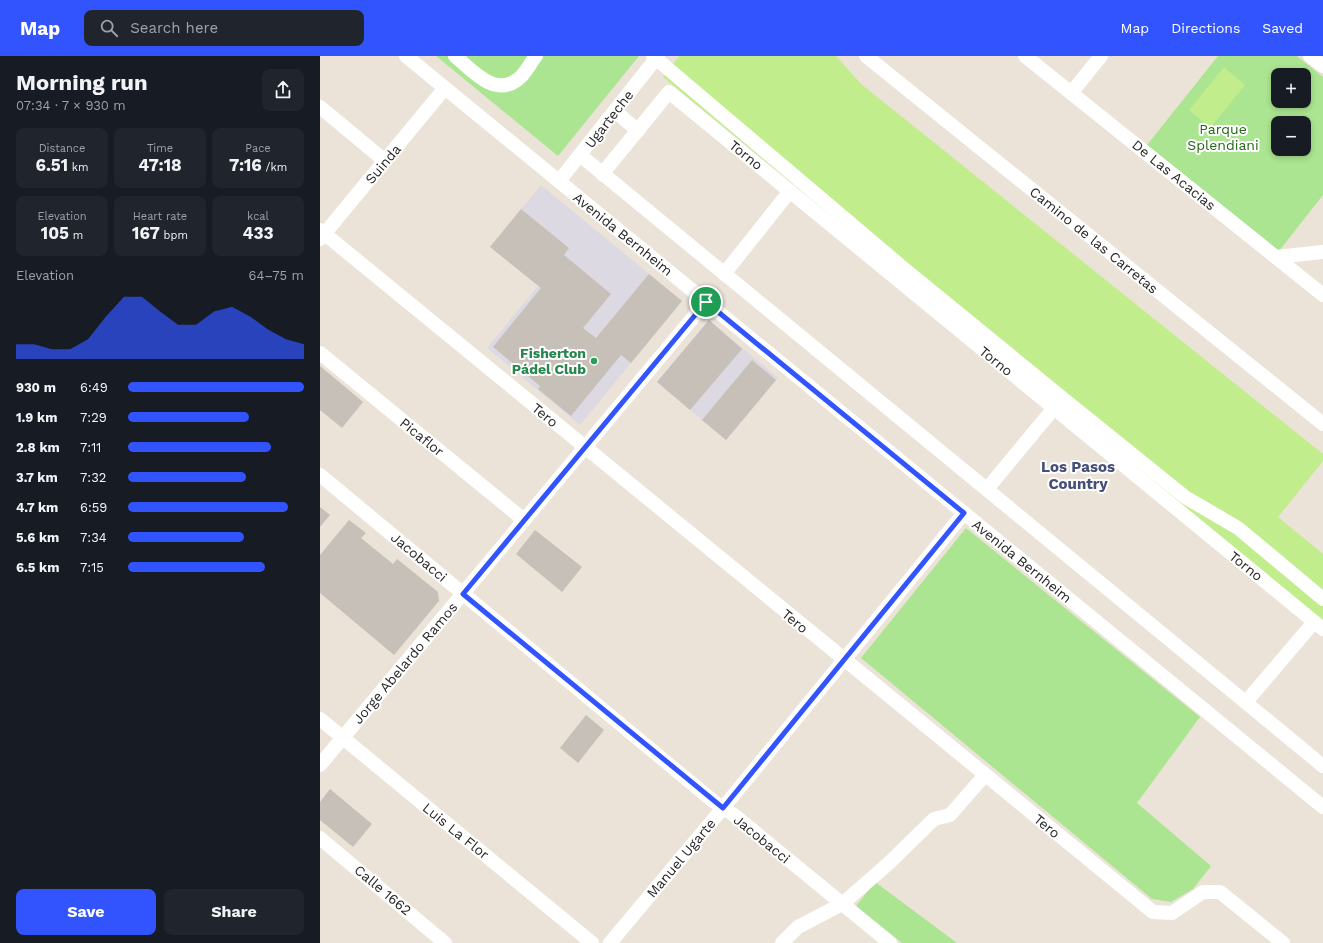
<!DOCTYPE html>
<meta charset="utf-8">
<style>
:root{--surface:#171b24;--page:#20242c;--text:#f1f3f6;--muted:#9ea1a6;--accent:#3154ff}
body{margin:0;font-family:"Work Sans",sans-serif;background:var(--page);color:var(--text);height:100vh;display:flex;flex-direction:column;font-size:15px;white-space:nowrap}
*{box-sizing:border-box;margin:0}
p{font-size:13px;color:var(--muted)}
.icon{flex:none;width:22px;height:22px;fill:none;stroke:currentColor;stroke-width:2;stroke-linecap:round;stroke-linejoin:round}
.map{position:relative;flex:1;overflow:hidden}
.details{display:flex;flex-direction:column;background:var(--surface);width:320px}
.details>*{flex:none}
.tools{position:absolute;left:951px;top:12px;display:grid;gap:8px}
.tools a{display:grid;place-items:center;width:40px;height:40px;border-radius:8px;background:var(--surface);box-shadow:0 2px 6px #0003;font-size:20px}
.pin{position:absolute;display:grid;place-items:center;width:34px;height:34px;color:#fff;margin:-17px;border:2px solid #fff;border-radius:50%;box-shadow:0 1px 4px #0007}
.round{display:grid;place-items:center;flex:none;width:42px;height:42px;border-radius:8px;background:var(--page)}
.summary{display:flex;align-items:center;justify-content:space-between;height:68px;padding:0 16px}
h1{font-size:22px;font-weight:700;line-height:30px}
.stats{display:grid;grid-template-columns:repeat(3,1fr);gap:6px;height:68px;padding:4px 16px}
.stats div{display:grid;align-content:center;border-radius:8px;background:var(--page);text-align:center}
.stats b{font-size:17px;font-weight:700}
.stats small{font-size:11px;font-weight:400}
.stats p{font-size:11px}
.chart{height:112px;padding:8px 16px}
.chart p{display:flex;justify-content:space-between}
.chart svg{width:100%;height:72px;margin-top:4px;fill:var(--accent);opacity:.7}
.primary-button{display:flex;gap:8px;margin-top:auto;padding:8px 16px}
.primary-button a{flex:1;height:46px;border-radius:8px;background:var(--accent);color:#fff;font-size:16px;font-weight:700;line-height:46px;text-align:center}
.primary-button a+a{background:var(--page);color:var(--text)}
ul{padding:0 16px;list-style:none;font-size:13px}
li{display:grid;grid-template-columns:64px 48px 1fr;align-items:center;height:30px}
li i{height:10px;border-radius:5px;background:var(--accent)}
header{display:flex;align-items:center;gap:24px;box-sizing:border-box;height:56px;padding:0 20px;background:var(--accent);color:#fff}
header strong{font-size:19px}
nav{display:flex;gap:22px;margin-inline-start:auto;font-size:14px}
.search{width:280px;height:36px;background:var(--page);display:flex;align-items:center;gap:10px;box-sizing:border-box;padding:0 14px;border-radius:8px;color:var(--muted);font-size:15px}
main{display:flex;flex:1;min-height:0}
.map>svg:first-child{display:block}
.industrial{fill:#dcd9e3}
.green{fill:#ace591;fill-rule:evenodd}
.pitch{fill:#c2ed8c}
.building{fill:#c6c0b8}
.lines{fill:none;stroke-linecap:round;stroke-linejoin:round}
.minor{stroke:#fff;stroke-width:14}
.route-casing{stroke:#fff;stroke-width:8}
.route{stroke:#3154ff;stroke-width:5}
.leisure-dot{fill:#2e9e5b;stroke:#fff;stroke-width:1.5}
.labels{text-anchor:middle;stroke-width:4;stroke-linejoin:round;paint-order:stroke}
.street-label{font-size:14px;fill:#272727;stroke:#fff}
.park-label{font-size:14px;fill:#256616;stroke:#fff}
.leisure-label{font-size:14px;font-weight:bold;fill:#27864d;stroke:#fff;text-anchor:end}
.neighbourhood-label{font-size:15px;font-weight:bold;fill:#464f7a;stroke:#fff}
</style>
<header>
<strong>Map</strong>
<div class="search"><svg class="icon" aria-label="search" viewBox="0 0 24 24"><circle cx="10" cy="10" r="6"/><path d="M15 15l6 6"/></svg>Search here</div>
<nav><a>Map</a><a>Directions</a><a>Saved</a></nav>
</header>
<main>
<section class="details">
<div class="summary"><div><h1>Morning run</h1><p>07:34 · 7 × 930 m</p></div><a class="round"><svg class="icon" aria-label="share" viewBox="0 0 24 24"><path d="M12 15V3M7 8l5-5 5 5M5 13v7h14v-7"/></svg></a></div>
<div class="stats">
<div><p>Distance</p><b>6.51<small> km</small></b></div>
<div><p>Time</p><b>47:18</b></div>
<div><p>Pace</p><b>7:16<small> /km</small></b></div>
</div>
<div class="stats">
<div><p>Elevation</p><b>105<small> m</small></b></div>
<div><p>Heart rate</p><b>167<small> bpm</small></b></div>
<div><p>kcal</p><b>433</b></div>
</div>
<div class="chart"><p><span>Elevation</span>64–75 m</p>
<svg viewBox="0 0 160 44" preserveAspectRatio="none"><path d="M0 44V35L10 35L20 38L30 38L40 32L50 18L60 6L70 6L80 15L90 23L100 23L110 15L120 12L130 18L140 26L150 32L160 35V44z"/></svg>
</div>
<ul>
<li><b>930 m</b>6:49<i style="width:100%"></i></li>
<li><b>1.9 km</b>7:29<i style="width:69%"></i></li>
<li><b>2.8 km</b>7:11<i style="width:81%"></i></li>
<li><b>3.7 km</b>7:32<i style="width:67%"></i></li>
<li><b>4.7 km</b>6:59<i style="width:91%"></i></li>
<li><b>5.6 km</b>7:34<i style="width:66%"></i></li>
<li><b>6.5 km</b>7:15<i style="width:78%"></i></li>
</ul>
<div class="primary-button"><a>Save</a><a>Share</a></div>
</section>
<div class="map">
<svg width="1003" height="887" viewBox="0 0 1003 887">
<rect width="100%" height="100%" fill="#ebe3d8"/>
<g class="industrial">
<polygon points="221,129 362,245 260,369 167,292 218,230 170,191"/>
<polygon points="389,264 458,322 406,384 337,326"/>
</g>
<g class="green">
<polygon points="116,0 319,0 238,100"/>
<path d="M898,0H977L1003,21V139L959,195L827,89ZM958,19H984V45H958ZM958,67H984V93H958Z"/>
<polygon points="646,472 880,661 817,747 891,810 873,833 851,846 832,843 541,602"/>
<polygon points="555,826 637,887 582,887 536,850"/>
</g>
<g class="pitch">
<polygon points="359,0 516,0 541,28 1003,398 1003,405 958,461 1003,498 1003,565 343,21"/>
<polygon points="904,11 925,29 890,72 869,54"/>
</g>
<g class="building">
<polygon points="201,153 249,192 244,199 291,238 263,272 276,282 329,218 362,245 311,307 301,299 251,360 218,333 220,330 173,291 221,232 170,191"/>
<polygon points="389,264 422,293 370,354 337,326"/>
<polygon points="432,304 456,324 406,384 382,364"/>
<polygon points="0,310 43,346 22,372 0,354"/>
<polygon points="0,451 10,459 0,471"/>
<polygon points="29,464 46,477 41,482 73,508 77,503 118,536 119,545 74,599 0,537 0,499"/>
<polygon points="215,474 262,511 242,536 196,498"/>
<polygon points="266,659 284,674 258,707 240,692"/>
<polygon points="10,733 52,768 33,791 0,764 0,746"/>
</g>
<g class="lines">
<g class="minor">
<polyline points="86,0 1003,751"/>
<path d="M135,0C152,14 174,41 197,24C205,19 210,7 216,0"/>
<polyline points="333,0 582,211 736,337 865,441 918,472 1003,543"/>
<polyline points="546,0 1003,368"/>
<polyline points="705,0 1003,239"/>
<polyline points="990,0 1003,10"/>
<polyline points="751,37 781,0"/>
<polyline points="0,51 65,105"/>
<polyline points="295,55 318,75"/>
<polyline points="260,99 1003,710"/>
<polyline points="282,118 349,36 1003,573"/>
<polyline points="239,125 338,0"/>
<polyline points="0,174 833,856 852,857 883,836 900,836 963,887"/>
<polyline points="0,183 125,32"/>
<polyline points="956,201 1003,196"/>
<polyline points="404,218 470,135"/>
<polyline points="0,297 204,464"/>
<polyline points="0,419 393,745 414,759 570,887"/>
<polyline points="667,433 734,352"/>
<polyline points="926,646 994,566"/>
<polyline points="0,663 272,887"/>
<polyline points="0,709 386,246"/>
<polyline points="0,782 125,887"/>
<polyline points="290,887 403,752 644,457"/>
<polyline points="462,887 478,871 522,848 569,807 614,763 630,759 665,719"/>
</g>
</g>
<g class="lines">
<defs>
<polygon id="route" points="386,246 644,457 403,752 143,538"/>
</defs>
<use href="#route" class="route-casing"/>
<use href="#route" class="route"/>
</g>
<circle class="leisure-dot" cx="274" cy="305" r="4"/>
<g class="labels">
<g class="street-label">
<text transform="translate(289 63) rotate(-52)" y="5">Ugarteche</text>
<text transform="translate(426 99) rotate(39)" y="5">Torno</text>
<text transform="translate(63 108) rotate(-50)" y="5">Suinda</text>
<text transform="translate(854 119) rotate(39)" y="5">De Las Acacias</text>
<text transform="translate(303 178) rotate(39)" y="5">Avenida Bernheim</text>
<text transform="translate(774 184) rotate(39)" y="5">Camino de las Carretas</text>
<text transform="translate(676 305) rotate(39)" y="5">Torno</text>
<text transform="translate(225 359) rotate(39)" y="5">Tero</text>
<text transform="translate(102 381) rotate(39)" y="5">Picaflor</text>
<text transform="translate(99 501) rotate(40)" y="5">Jacobacci</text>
<text transform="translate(702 505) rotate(39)" y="5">Avenida Bernheim</text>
<text transform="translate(926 510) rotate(39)" y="5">Torno</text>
<text transform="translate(475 565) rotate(39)" y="5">Tero</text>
<text transform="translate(85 607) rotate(-50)" y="5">Jorge Abelardo Ramos</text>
<text transform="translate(727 770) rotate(39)" y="5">Tero</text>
<text transform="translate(136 775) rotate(39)" y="5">Luis La Flor</text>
<text transform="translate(442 783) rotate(39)" y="5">Jacobacci</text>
<text transform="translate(361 802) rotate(-50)" y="5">Manuel Ugarte</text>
<text transform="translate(63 834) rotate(40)" y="5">Calle 1662</text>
</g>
<g class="park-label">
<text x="903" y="78">Parque<tspan x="903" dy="16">Splendiani</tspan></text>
</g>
<g class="leisure-label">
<text x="266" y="302">Fisherton<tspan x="266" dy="16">Pádel Club</tspan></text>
</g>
<g class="neighbourhood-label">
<text x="758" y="416">Los Pasos<tspan x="758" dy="17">Country</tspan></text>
</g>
</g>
</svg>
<div class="tools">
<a>+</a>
<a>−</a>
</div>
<div class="pin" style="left:386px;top:246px;background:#1e9e55"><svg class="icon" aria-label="arrive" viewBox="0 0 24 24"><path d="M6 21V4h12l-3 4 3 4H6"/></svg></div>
</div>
</main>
